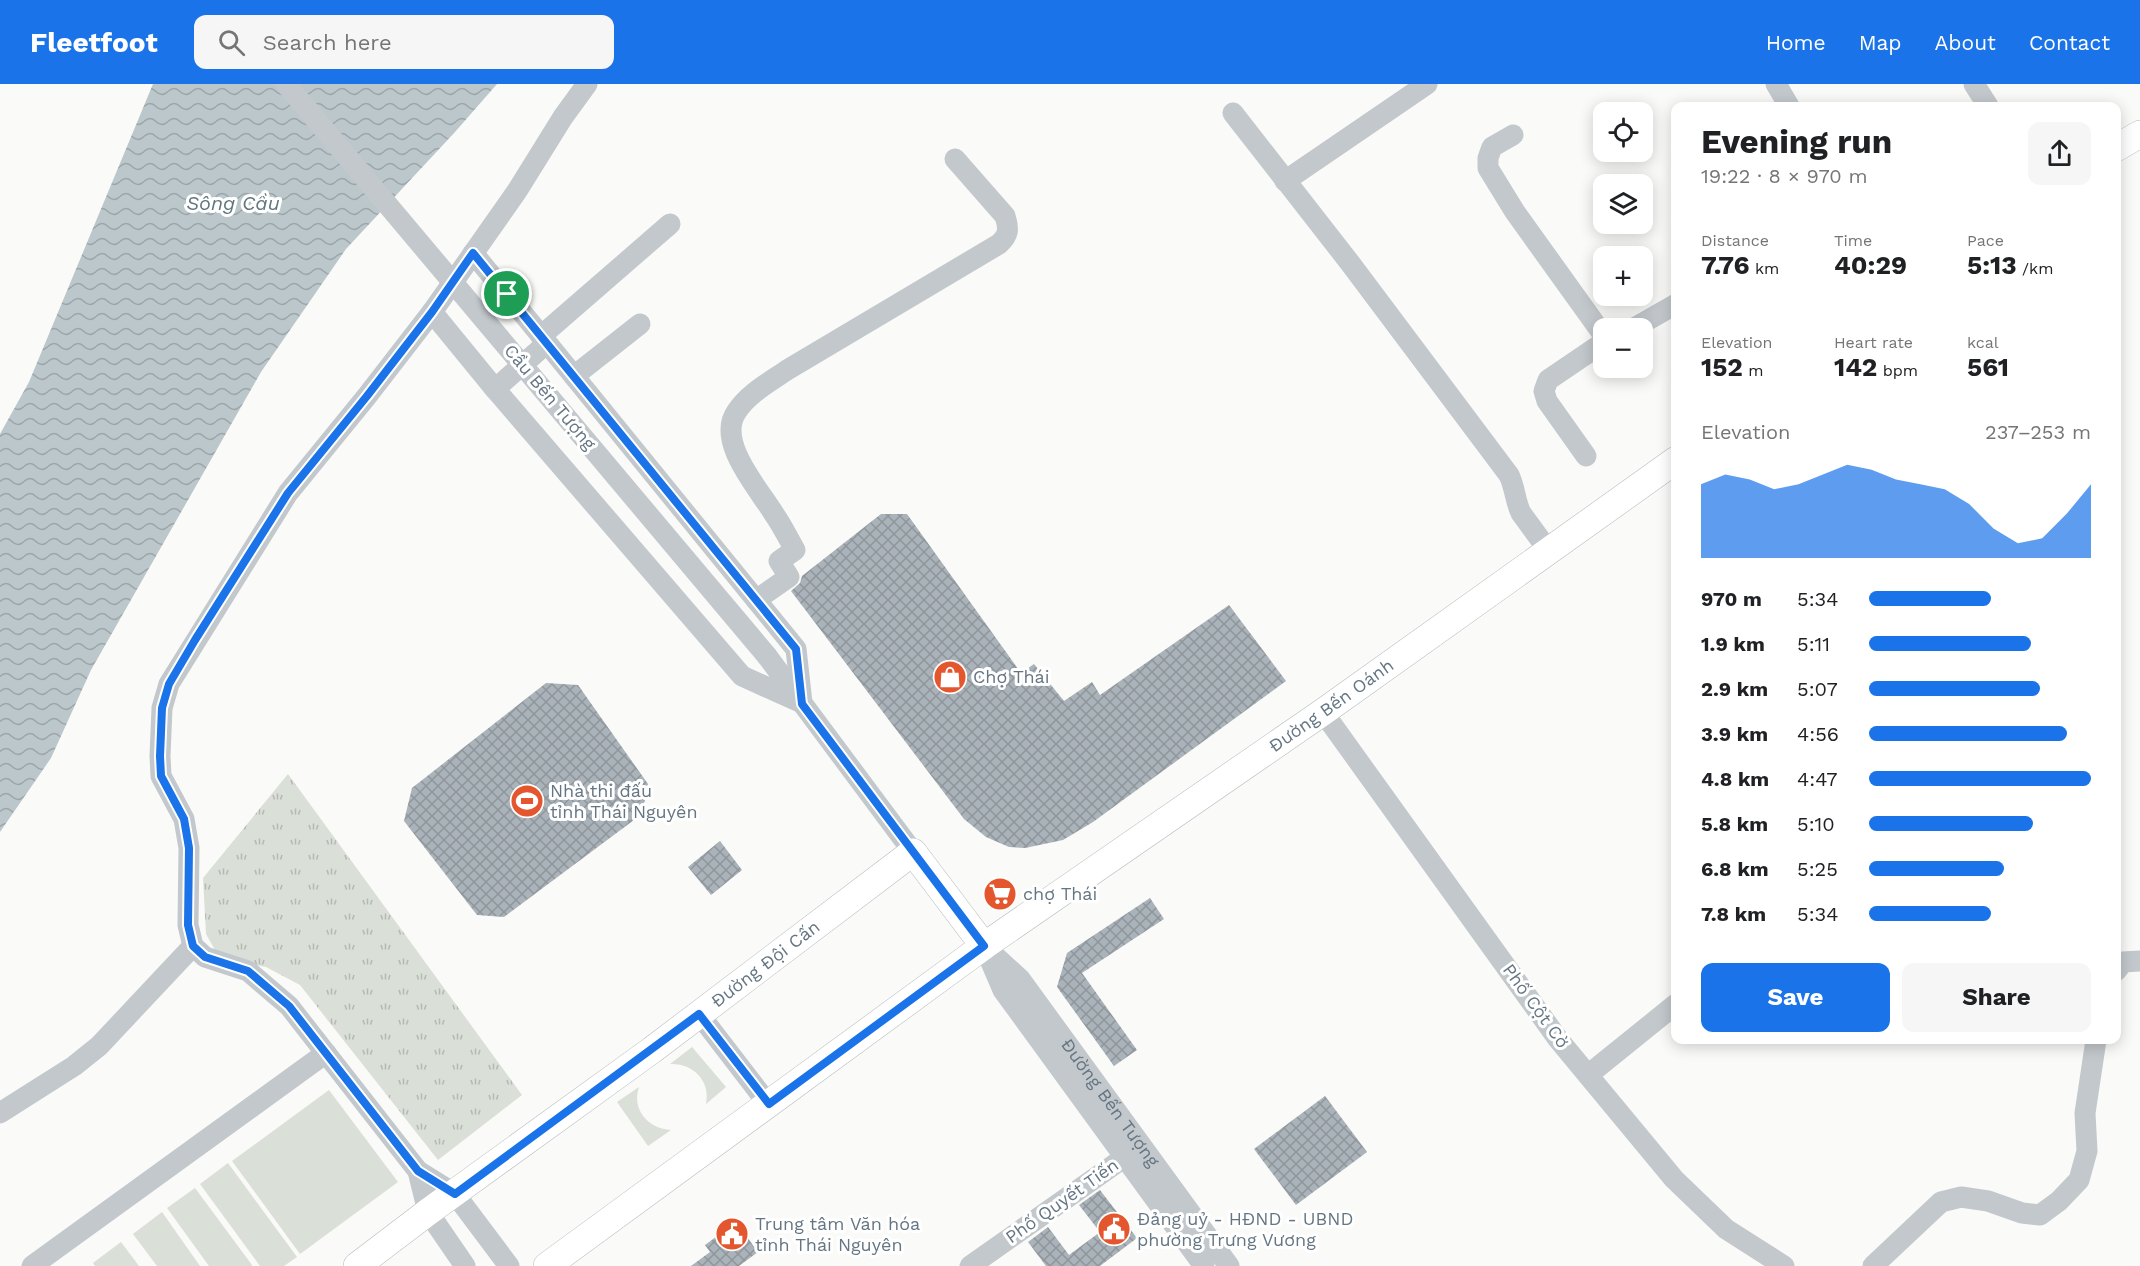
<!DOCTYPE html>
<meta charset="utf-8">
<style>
:root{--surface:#fff;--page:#f6f6f6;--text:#202124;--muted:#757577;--accent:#1a73e8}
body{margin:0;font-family:"Work Sans",sans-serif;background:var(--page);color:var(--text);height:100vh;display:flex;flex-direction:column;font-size:22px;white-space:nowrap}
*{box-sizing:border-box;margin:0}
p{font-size:20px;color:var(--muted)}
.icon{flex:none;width:33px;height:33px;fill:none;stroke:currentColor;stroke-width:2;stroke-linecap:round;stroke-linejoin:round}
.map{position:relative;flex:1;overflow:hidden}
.drawer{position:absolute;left:1671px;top:18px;width:450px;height:942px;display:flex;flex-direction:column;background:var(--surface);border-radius:12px;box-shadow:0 3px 15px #0003}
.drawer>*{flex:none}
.controls{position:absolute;left:1593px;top:18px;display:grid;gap:12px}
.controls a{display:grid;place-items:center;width:60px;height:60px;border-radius:12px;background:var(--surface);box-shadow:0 3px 15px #0003;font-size:30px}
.pin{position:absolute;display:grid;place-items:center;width:51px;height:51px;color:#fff;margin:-26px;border:3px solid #fff;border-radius:50%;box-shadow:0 2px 6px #0007}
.round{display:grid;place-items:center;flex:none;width:63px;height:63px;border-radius:12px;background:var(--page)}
.head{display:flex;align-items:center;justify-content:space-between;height:102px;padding:0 30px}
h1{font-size:33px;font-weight:700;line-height:45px}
.figures{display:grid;grid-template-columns:repeat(3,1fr);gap:9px;height:102px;padding:6px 30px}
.figures div{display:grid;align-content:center}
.figures b{font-size:26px;font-weight:700}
.figures small{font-size:16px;font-weight:400}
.figures p{font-size:16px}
.chart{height:168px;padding:12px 30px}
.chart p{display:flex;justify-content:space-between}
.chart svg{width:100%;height:108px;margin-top:6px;fill:var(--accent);opacity:.7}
.action{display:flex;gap:12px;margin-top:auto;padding:12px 30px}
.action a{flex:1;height:69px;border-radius:12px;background:var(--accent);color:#fff;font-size:24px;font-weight:700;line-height:69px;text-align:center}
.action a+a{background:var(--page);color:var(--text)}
ul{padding:0 30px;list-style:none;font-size:20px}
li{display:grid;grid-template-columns:96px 72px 1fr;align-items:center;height:45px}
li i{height:15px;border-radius:8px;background:var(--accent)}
header{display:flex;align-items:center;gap:36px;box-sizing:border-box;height:84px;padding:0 30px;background:var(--accent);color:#fff}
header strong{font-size:28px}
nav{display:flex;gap:33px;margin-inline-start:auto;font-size:21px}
.search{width:420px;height:54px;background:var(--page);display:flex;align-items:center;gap:15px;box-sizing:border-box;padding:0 21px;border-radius:12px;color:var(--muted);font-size:22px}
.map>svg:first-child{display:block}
.green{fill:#dadfd7}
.park{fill:url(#park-tufts)}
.water{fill:url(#water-waves)}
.building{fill:url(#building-cross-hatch)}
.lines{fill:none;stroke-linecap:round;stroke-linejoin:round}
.major-casing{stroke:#b5babe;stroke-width:28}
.minor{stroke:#c3c8cc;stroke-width:21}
.major{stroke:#fff;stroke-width:27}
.minor-bridge{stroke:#c3c8cc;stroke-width:21}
.route-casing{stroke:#fff;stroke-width:12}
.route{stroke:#1a73e8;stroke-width:8}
.labels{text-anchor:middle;stroke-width:6;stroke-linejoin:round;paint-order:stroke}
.street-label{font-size:18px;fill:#657683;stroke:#fff}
.poi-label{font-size:18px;fill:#657683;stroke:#fff;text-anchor:start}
.water-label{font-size:20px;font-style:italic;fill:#60757c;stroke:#fff}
</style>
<header>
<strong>Fleetfoot</strong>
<div class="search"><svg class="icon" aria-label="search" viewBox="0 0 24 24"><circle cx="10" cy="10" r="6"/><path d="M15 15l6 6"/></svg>Search here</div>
<nav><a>Home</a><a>Map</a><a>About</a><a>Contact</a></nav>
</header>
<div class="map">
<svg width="2140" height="1182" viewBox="0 0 2140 1182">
<defs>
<pattern id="park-tufts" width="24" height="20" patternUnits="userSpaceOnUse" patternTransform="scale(1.5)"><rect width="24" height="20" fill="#dadfd7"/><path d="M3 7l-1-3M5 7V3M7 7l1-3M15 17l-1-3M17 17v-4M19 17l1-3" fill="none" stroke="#b4b9b4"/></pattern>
<pattern id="water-waves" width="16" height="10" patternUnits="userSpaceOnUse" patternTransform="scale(1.5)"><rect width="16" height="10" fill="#bbc7cb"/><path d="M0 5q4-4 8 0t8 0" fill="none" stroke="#9ca6aa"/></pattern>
<pattern id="building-cross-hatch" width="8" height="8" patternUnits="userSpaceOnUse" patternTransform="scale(1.5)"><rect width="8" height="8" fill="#aab3b9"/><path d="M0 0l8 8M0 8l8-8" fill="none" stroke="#8e969c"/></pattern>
</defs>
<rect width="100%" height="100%" fill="#fafaf8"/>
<g class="green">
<path d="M692,963L726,1003L706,1020C711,997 693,979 670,980Z"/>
<path d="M639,1003C631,1026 649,1045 671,1046L648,1062L617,1018Z"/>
<polygon points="329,1006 398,1098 300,1170 232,1077"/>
<polygon points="228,1079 297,1173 284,1182 260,1182 200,1100"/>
<polygon points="195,1104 252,1181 252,1182 209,1182 167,1124"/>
<polygon points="162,1128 200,1182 157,1182 133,1150"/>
<polygon points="121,1158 139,1182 95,1182 93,1179"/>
</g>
<polygon class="park" points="288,690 522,1011 438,1076 300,901 266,883 234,877 215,866 206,850 203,794"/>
<polygon class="water" points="153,0 497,0 455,48 346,165 261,288 91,586 51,674 0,748 0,350 29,298"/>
<g class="building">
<polygon points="881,430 907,430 1021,589 1034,580 1064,617 1092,598 1100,611 1229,521 1286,597 1093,738 1063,756 1025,764 1009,763 986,753 964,735 791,507 800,499 802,492"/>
<polygon points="546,599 578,601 648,700 642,730 504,833 477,831 404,737 412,704"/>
<polygon points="720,757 742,786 711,811 688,783"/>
<polygon points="1150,814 1164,835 1082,889 1137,966 1114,982 1057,903 1067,869"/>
<polygon points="1325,1012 1367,1068 1296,1121 1254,1065"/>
<polygon points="1100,1106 1137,1154 1100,1182 1046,1182 1028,1158 1048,1143 1069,1171 1100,1148 1079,1121"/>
<polygon points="736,1138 758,1168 739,1182 691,1182 710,1168 705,1161"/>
</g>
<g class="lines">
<defs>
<g id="major">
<polyline points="2116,64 2140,50"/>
<path id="s2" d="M357,1182L428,1128L652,966L913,768L984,862"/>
<path id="s3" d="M547,1182L984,862L1323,628L1676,376"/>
</g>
</defs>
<use href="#major" class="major-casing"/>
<g class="minor">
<polyline points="1776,0 1789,22"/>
<polyline points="1974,0 1988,22"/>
<path d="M1233,29L1350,179L1509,391C1515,403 1515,417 1521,429L1548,466"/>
<polyline points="1513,51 1492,63 1488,74 1488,84 1515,128 1604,252"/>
<polyline points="1285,97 1427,0"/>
<polyline points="473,169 547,259"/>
<polyline points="432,228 495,305"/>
<polyline points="1634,244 1676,220"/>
<polyline points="541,252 670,140"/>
<polygon points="547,259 796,565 802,619 742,592 495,305"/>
<polyline points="574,292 640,240"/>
<polyline points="1586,372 1547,317 1544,307 1548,296 1604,258"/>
<path d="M756,516L789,493L779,477L795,466C788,454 782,441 774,430C759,405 715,357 737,327C749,309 770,298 787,286L999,160C1009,151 1009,145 1005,132L955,75"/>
<polyline points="767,572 913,768"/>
<polyline points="1323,628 1558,955 1674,1095 1726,1145 1784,1182"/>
<path id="s1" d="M984,862L1020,895L1229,1182"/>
<polyline points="988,871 1003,906 1204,1182"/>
<polyline points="2116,887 2123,878 2140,877"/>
<polyline points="699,930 769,1021"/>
<polyline points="1588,991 1676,920"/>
<polyline points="0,1029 74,982 99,962 193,862"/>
<polyline points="418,1087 428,1128 465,1182"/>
<polyline points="32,1182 326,969"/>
<polyline points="509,1182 455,1110 418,1087 289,922 248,887 205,873 193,862 188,841 189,764 184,735 161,692 160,672 162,624 169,600 288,409 367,312 432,228 517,107 563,33 587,0"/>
<polyline points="970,1182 1125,1073"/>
<polyline points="1873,1182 1941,1118 1961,1113 1988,1117 2022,1129 2040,1131 2059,1117 2079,1096 2087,1067 2085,1029 2096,956"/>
</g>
<use href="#major" class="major"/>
<polyline class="minor-bridge" points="286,0 767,572"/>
</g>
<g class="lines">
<defs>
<polygon id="route" points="473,169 796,565 802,620 984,862 769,1020 699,930 455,1110 418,1087 289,922 248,887 205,873 193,862 188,841 189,764 184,735 161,692 160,672 162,624 169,600 195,556 288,409 367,312 432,228"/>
</defs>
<use href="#route" class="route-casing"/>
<use href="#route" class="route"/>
</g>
<defs>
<symbol id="shop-disc" viewBox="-11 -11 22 22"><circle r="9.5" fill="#e4572e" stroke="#fff"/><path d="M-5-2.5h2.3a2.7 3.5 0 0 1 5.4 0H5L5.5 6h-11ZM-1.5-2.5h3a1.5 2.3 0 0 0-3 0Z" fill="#fff"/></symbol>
<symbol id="stadium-disc" viewBox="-11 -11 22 22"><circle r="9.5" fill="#e4572e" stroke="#fff"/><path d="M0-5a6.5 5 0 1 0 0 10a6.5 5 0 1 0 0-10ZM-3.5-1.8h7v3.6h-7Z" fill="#fff"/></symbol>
<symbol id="supermarket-disc" viewBox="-11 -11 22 22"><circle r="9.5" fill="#e4572e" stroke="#fff"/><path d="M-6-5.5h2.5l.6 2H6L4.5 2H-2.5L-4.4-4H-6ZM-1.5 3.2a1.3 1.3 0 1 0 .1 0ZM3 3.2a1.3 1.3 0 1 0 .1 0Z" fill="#fff"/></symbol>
<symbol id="civic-disc" viewBox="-11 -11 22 22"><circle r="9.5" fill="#e4572e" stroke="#fff"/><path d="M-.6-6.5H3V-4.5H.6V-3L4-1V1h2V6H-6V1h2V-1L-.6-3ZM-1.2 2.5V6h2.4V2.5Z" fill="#fff"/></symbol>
</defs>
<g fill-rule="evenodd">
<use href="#shop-disc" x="931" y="574" width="38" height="38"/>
<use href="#stadium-disc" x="508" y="698" width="38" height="38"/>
<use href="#supermarket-disc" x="981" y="791" width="38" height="38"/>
<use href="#civic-disc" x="1095" y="1126" width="38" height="38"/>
<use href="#civic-disc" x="713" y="1131" width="38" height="38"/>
</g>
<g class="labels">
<g class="street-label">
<text transform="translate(550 313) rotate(50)" y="6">Cầu Bến Tượng</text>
<text dy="6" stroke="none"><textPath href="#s3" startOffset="964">Đường Bến Oánh</textPath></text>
<text dy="6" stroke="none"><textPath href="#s2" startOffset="508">Đường Đội Cấn</textPath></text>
<text transform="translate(1536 922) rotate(54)" y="6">Phố Cột Cờ</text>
<text dy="6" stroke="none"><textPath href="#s1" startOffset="202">Đường Bến Tượng</textPath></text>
<text transform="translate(1062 1117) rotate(-35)" y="6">Phố Quyết Tiến</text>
</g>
<g class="poi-label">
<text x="973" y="599">Chợ Thái</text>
<text x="550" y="713">Nhà thi đấu<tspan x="550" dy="21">tỉnh Thái Nguyên</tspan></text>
<text x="1023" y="816">chợ Thái</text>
<text x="1137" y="1141">Đảng uỷ - HĐND - UBND<tspan x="1137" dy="21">phường Trưng Vương</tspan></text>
<text x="755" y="1146">Trung tâm Văn hóa<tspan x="755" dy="21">tỉnh Thái Nguyên</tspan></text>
</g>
<g class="water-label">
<text x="233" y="126">Sông Cầu</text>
</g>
</g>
</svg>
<div class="controls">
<a><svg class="icon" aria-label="locate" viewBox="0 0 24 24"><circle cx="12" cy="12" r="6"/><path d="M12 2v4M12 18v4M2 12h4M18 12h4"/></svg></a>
<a><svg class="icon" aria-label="layers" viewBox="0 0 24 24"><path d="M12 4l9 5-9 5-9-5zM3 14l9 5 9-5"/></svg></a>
<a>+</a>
<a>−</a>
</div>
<div class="pin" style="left:507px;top:210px;background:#1e9e55"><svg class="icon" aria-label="arrive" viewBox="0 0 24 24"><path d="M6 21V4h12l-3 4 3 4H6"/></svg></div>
<section class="drawer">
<div class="head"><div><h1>Evening run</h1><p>19:22 · 8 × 970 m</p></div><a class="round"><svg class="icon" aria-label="share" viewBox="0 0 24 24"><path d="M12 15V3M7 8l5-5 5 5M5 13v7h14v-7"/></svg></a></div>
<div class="figures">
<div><p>Distance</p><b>7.76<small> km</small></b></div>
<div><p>Time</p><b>40:29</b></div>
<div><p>Pace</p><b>5:13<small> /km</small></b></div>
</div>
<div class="figures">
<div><p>Elevation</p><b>152<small> m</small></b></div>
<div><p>Heart rate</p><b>142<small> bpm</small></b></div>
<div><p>kcal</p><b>561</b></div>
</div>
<div class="chart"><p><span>Elevation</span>237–253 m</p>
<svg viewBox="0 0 160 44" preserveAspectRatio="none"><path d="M0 44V14L10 10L20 12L30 16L40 14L50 10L60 6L70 8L80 12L90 14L100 16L110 22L120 32L130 38L140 36L150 26L160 14V44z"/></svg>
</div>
<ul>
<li><b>970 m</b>5:34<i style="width:55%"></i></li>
<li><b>1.9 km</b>5:11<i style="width:73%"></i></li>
<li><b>2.9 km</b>5:07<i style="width:77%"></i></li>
<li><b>3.9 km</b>4:56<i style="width:89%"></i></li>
<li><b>4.8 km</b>4:47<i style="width:100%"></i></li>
<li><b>5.8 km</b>5:10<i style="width:74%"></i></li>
<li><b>6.8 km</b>5:25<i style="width:61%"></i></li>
<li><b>7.8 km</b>5:34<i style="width:55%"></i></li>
</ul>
<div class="action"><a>Save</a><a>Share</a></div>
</section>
</div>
